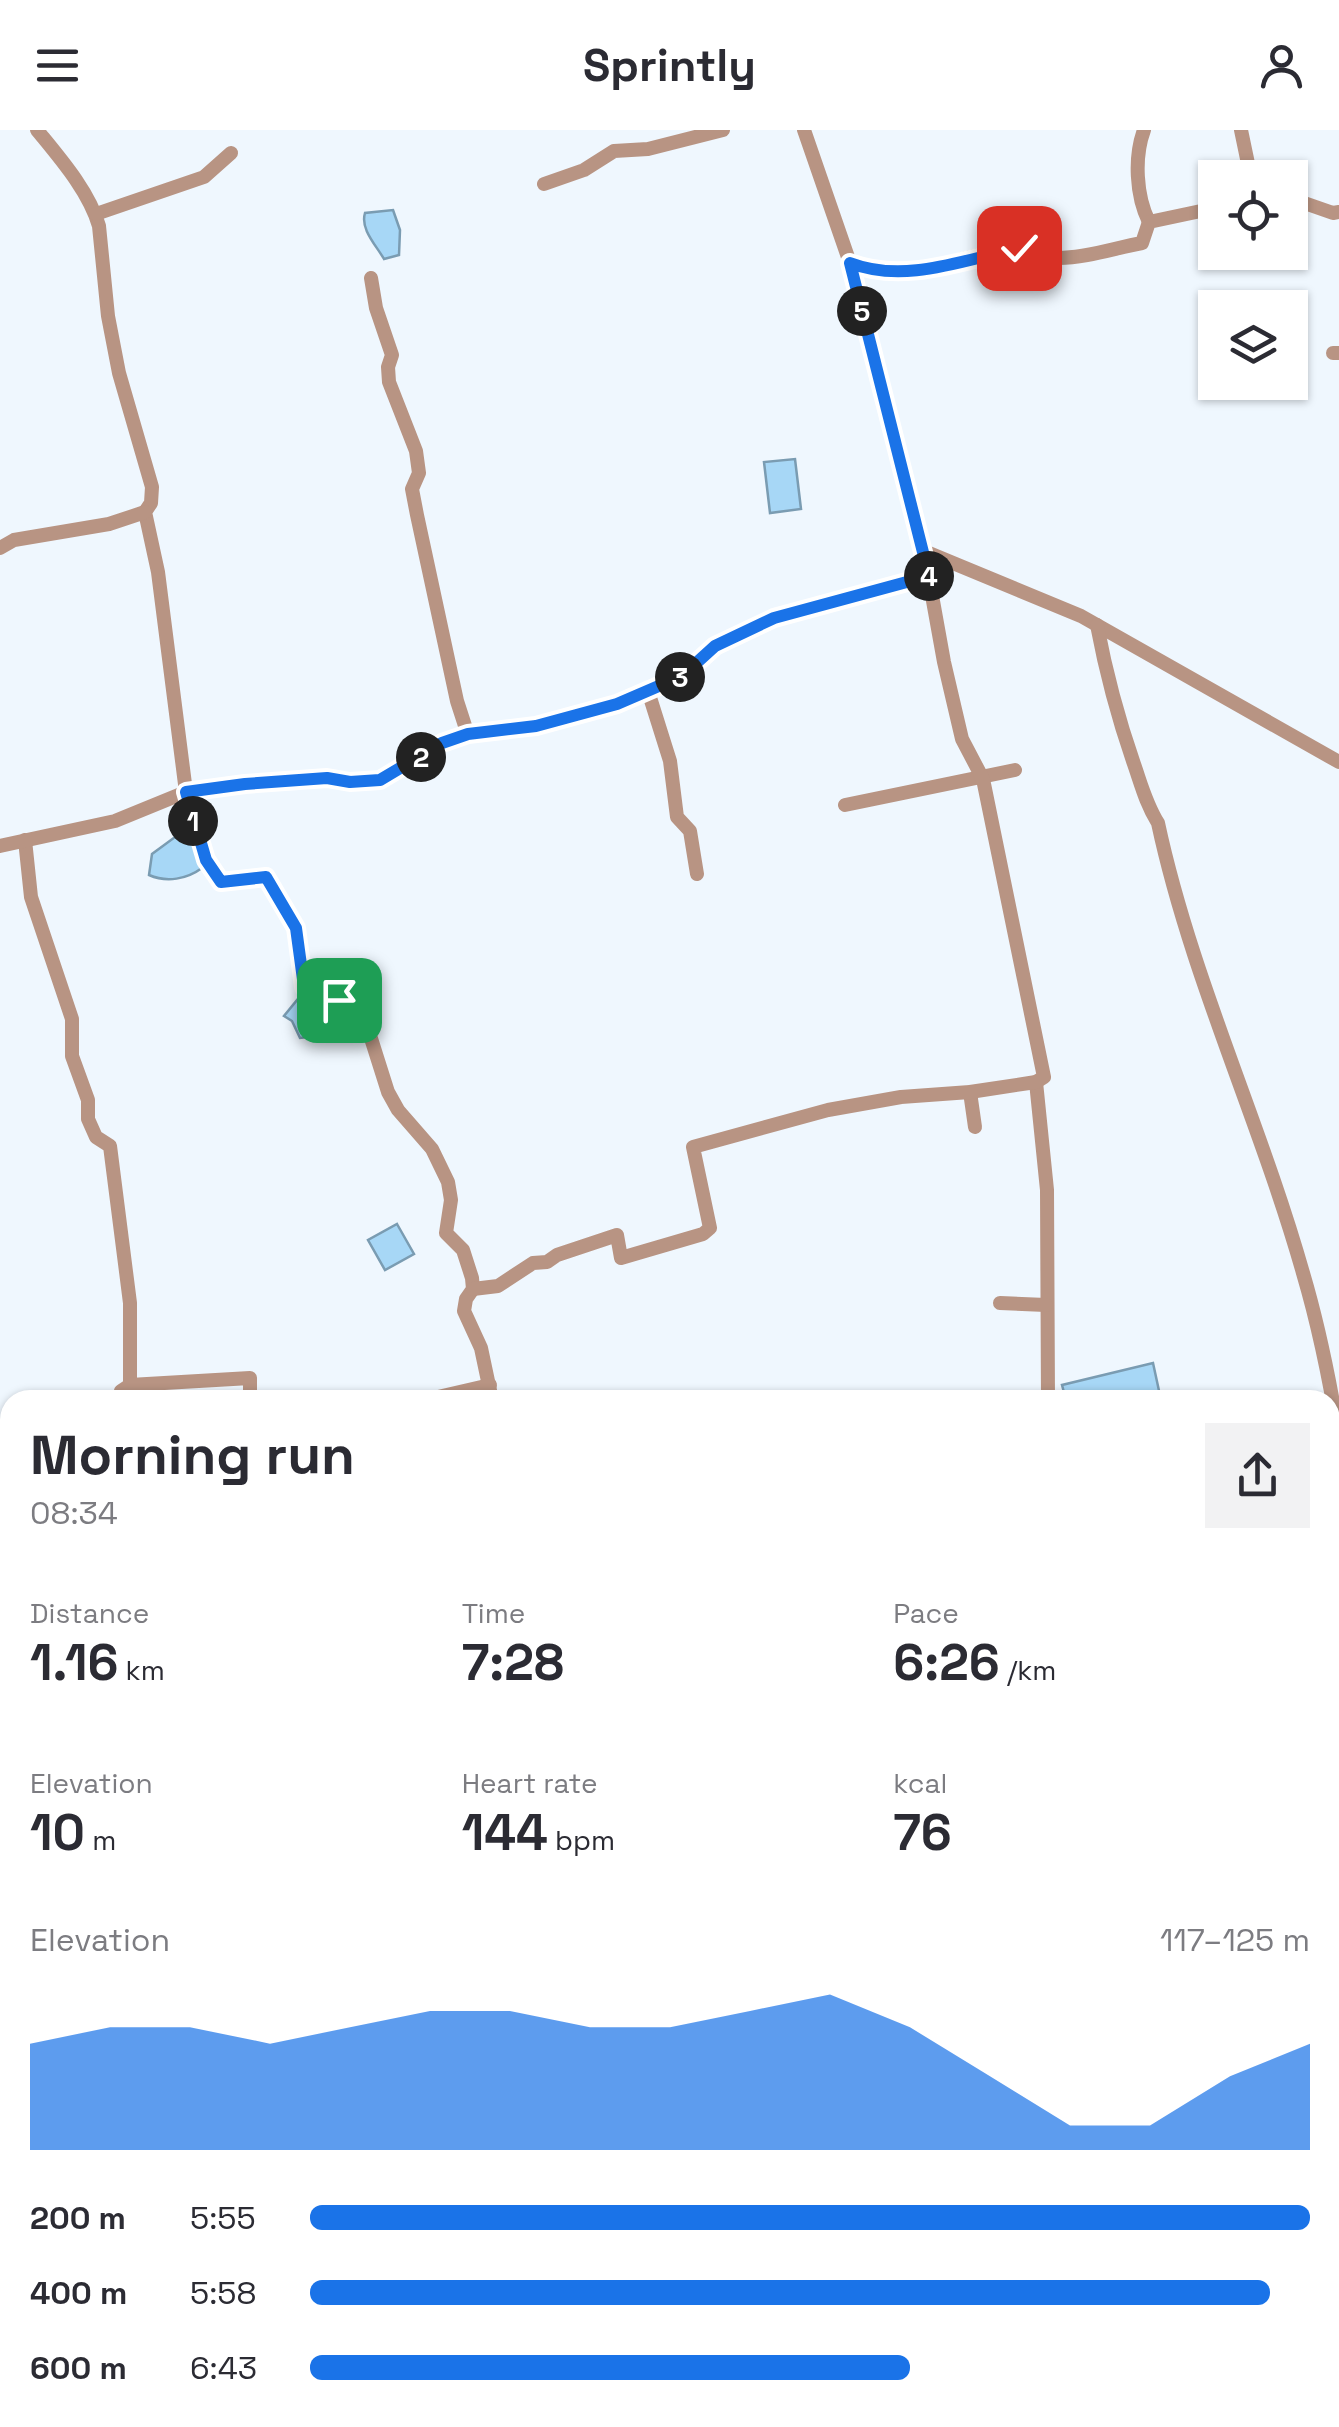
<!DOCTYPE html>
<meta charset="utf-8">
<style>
:root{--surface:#fff;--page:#f2f2f3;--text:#2b2b33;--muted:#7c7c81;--accent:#1a73e8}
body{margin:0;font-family:"Space Grotesk",sans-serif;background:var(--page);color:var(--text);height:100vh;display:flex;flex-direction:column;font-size:38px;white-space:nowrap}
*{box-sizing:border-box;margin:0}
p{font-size:32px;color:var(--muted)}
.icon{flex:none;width:55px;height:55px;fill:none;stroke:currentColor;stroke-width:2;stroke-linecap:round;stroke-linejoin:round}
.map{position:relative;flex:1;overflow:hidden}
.sheet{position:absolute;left:0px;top:1260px;width:1340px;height:1038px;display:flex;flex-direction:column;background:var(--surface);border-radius:30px 30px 0 0;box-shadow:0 2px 8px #0004}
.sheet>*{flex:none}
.fabs{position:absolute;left:1198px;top:30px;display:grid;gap:20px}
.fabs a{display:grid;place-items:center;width:110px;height:110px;border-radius:0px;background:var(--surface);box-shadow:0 2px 8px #0004;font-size:50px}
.pin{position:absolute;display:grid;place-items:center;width:85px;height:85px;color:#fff;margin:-42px;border-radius:20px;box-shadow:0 5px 15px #0006}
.km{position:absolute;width:50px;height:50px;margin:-25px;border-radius:50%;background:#222;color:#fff;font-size:28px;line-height:50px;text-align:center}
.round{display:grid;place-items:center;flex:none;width:105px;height:105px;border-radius:0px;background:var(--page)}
.overview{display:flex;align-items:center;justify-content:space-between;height:170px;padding:0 30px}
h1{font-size:55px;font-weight:700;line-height:75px}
.figures{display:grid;grid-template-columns:repeat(3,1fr);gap:15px;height:170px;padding:10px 30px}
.figures div{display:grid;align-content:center}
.figures b{font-size:50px;font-weight:700}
.figures small{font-size:28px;font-weight:400}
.figures p{font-size:28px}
.chart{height:280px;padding:20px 30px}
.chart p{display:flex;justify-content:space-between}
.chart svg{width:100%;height:180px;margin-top:10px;fill:var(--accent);opacity:.7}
ul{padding:0 30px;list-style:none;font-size:32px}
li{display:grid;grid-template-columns:160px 120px 1fr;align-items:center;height:75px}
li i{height:25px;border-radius:12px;background:var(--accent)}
header{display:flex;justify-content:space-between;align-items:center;height:130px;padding:0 30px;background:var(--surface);font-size:45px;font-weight:700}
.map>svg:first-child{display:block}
.water{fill:#a7d7f6;stroke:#7a9cb2;stroke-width:2.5}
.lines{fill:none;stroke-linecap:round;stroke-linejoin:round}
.minor{stroke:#b89483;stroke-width:14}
.route-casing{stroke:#fff;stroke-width:20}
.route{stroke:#1a73e8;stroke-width:12}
</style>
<header><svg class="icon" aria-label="menu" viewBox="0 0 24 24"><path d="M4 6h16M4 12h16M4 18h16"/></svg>Sprintly<svg class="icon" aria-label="person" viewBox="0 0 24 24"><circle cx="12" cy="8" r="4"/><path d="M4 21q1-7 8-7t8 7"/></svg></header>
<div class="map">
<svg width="1339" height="2297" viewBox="0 0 1339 2297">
<rect width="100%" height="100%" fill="#eff7fe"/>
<g class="water">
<path d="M393,80L400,100L399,125L384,129C376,115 360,99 365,83Z"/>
<polygon points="795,329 801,379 770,383 764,332"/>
<path d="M187,703L192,706L202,738C187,749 167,753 149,745L152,724L175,707Z"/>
<polygon points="302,864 331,870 352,893 336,904 300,908 292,891 284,886"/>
<polygon points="397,1094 414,1124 385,1140 368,1110"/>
<polygon points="1153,1233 1161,1270 1066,1270 1062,1255"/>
</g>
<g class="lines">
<g class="minor">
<path d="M37,0C59,27 89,61 99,96L108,186L119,243L152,357L151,373L145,382L158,442L186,662L206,731L221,752L266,747L296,799L304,857L309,865L339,871L358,895L369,902L388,962L398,980L432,1019L448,1052L451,1070L446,1103L463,1120L472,1148L473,1159L466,1169L464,1181L481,1218L492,1270"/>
<path d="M1144,0C1134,27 1136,66 1149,92"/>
<polyline points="1241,0 1251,48"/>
<polyline points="544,54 584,40 614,21 648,19 723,0"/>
<polyline points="1290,68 1333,83 1339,82"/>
<polyline points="96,84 204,47 231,23"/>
<path d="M850,133C914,157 953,124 1015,119C1029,117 1043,129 1059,128C1086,128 1115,118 1142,113L1149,92L1215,78"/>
<polyline points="371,148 376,178 392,225 388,237 389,252 416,321 419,343 412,359 417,385 457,571 468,605"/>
<polyline points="1333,223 1339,223"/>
<polyline points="0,418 14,410 109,394 145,382"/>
<polyline points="924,421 1081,486 1339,632"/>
<path d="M1097,495C1106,543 1118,588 1134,634C1141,654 1146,674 1158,693C1191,847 1260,991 1303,1143C1319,1197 1330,1252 1339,1307"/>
<polyline points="648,561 670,631 677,687 690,701 697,744"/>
<polyline points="845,675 1015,640"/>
<polyline points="25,710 31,767 72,889 72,926 88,970 88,989 96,1007 110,1016 130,1173 130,1255"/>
<polyline points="0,716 115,691 186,662 245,654 327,648 351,652 380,650 442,613 468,605 536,596 617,574 681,546 715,516 774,487 929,446"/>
<polyline points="1036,952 1047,1060 1048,1270"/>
<polyline points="970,962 975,997"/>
<polyline points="473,1159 498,1156 533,1133 547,1132 557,1125 617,1105 621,1128 703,1104 710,1098 693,1017 828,980 901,967 970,962 1036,952 1044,947 983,649 962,609 944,532 924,421 850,133 804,0"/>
<polyline points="1000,1173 1046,1175"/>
<polyline points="122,1270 121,1261 130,1255 250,1248 250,1267 271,1270"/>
<polyline points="425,1270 490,1255"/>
<polyline points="1330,1500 1339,1497"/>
</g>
</g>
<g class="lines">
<defs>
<path id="route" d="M339,870L309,865L304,857L296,798L266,747L221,752L206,730L186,662L245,654L327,648L350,652L380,650L442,613L468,604L536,596L617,574L682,546L715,516L774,488L929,446L850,133C905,154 963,130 1019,118"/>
</defs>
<use href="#route" class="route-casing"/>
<use href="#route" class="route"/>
</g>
</svg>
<div class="fabs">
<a><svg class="icon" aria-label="locate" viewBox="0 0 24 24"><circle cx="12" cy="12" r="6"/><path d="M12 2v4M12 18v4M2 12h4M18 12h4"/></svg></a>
<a><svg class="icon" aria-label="layers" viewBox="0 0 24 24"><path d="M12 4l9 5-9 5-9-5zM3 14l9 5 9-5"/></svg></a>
</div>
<div class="pin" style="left:339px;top:870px;background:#1e9e55"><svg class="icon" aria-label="arrive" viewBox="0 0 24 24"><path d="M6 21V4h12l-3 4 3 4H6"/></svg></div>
<div class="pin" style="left:1019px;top:118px;background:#d93025"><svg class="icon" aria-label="check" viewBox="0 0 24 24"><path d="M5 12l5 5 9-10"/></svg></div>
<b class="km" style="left:193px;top:691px">1</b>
<b class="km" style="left:421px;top:627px">2</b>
<b class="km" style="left:680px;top:547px">3</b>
<b class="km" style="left:929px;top:446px">4</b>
<b class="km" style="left:862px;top:181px">5</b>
<section class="sheet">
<div class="overview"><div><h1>Morning run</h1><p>08:34</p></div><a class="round"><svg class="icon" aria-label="share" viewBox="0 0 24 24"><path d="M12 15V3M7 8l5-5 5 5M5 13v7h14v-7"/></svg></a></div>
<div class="figures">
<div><p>Distance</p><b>1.16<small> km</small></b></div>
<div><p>Time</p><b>7:28</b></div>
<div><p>Pace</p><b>6:26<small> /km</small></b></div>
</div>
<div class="figures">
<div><p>Elevation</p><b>10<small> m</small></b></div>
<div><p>Heart rate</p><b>144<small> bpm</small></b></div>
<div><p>kcal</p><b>76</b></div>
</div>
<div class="chart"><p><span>Elevation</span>117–125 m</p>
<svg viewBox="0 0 160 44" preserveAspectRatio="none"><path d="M0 44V18L10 14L20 14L30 18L40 14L50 10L60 10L70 14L80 14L90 10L100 6L110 14L120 26L130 38L140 38L150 26L160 18V44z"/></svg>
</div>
<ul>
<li><b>200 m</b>5:55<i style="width:100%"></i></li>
<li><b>400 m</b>5:58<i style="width:96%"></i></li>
<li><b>600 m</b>6:43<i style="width:60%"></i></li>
</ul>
</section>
</div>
